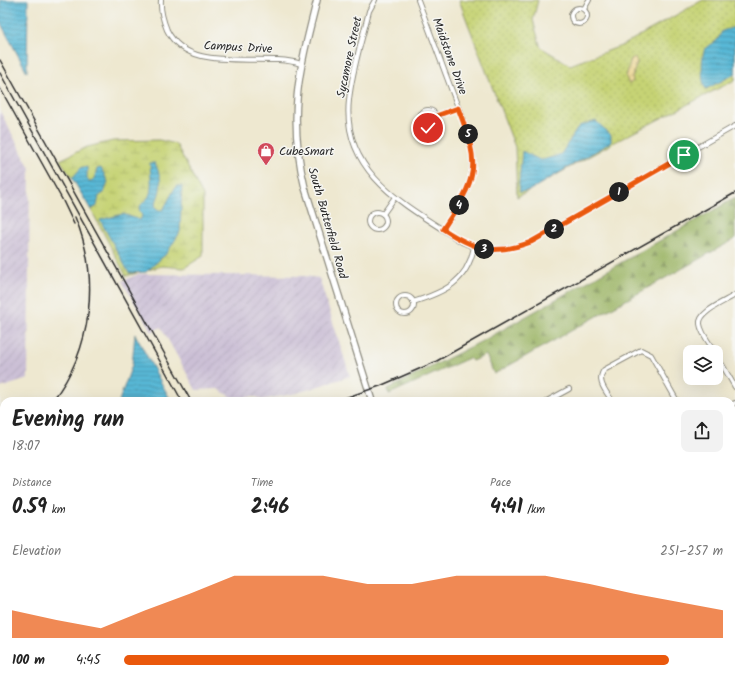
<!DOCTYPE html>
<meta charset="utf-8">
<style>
:root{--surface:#fff;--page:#f2f2f2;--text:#222;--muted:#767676;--accent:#ea580c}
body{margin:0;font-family:Kalam,sans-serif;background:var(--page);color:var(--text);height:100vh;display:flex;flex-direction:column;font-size:15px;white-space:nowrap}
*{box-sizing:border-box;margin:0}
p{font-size:13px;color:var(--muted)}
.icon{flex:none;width:22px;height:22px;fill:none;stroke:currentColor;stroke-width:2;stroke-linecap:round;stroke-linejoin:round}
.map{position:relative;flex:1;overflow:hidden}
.drawer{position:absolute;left:0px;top:397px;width:735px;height:286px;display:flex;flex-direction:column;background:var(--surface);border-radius:12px 12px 0 0;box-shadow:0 4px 16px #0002}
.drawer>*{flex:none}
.tools{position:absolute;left:683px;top:345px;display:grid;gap:8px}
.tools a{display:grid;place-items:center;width:40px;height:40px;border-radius:8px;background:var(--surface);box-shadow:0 4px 16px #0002;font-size:20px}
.pin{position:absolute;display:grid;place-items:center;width:34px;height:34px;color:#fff;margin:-17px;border:2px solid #fff;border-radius:50%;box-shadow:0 1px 4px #0007}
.km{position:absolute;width:20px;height:20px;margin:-10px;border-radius:50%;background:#222;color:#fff;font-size:11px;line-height:20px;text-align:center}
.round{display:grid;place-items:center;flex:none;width:42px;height:42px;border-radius:8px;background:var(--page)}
.head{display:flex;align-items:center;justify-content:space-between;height:68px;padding:0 12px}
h1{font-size:22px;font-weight:700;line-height:30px}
.metrics{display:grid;grid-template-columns:repeat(3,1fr);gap:6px;height:68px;padding:4px 12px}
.metrics div{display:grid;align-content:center}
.metrics b{font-size:20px;font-weight:700}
.metrics small{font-size:11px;font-weight:400}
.metrics p{font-size:11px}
.chart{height:112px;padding:8px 12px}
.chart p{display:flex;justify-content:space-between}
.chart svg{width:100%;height:72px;margin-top:4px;fill:var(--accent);opacity:.7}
ul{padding:0 12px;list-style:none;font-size:13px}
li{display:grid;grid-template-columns:64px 48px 1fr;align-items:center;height:30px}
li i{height:10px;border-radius:5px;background:var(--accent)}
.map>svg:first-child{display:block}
.industrial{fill:url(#industrial-furrows)}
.grass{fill:url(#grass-dots);stroke:#787f50}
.forest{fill:url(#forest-firs);stroke:#647048}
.wetland{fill:url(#wetland-marsh);stroke:#787f50}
.sand{fill:url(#sand-dots);stroke:#8c8264}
.water{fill:url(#water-rules);stroke:#427280}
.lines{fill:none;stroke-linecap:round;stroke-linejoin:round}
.minor-casing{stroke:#8c8a7e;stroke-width:6}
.secondary-casing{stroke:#8c8a7e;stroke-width:8}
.minor{stroke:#fff;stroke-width:4}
.secondary{stroke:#fff;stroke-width:5.5}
.rail{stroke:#2b2b2b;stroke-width:1.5}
.route-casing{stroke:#fff;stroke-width:8}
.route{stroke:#ea580c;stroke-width:5}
.labels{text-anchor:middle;stroke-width:3;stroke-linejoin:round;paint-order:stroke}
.street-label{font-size:12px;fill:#2b2b2b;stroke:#f6f6f2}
.poi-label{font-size:12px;fill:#2b2b2b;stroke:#f6f6f2;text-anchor:start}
</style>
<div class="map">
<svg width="735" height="683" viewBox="0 0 735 683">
<defs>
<pattern id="industrial-furrows" width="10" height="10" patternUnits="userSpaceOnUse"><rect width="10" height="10" fill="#cbbfd5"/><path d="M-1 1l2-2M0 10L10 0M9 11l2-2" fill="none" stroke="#aea4b7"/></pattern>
<pattern id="grass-dots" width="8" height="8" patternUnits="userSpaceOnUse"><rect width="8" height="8" fill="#c6d374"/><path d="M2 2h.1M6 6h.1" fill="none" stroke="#aab565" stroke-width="1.8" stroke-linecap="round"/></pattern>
<pattern id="forest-firs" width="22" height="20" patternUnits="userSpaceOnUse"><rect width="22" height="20" fill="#9cb566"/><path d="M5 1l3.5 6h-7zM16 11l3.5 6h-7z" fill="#7f9354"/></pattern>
<pattern id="wetland-marsh" width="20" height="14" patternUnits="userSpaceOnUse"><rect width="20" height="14" fill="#c6d374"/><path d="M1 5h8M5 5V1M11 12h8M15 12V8" fill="none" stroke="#aab565"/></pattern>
<pattern id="sand-dots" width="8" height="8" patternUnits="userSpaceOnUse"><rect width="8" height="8" fill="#eeda9e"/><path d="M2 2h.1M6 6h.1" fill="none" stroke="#cb8" stroke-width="1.8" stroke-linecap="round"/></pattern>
<pattern id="water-rules" width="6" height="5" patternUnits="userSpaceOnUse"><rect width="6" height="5" fill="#58b8d6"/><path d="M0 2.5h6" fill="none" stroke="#4996ae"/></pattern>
</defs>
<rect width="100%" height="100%" fill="#f6f6f2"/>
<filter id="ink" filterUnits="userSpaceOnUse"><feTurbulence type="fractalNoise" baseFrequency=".025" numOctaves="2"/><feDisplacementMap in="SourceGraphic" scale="8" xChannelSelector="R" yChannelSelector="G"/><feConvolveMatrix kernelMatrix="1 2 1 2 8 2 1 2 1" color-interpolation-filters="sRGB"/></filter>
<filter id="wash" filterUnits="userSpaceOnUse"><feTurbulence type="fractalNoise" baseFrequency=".012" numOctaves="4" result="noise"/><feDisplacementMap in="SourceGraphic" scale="16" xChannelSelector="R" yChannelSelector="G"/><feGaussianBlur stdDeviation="0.9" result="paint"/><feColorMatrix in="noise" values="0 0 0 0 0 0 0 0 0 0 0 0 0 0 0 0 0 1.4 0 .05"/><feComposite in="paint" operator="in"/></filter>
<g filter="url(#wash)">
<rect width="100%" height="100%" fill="#eee8d0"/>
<g class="industrial">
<polygon points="0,111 30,168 28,379 0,388"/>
<polygon points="139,274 304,276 319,278 350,376 297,393 262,400 257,397 231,397 218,389 196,390 161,327 152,332 122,281"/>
<polygon points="0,578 4,578 4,679 27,679 26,683 0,683"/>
<polygon points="74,679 330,679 332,683 74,683"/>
</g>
<polygon class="grass" points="459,0 538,0 533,20 540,45 542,48 570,65 621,46 703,0 735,0 735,80 613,143 517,197 515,147"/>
<polygon class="forest" points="735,198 735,239 494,374 486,355 472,361 469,358 389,394 388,389 488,338"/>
<path class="wetland" d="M159,140L176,144L203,196V256L184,268L162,266L126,276C105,237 86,196 60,160L87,147L113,141Z"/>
<polygon class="sand" points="635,58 637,63 632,77 633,81 629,84 626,77 631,59"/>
<g class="water">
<polygon points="0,0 28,0 27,72 0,22"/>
<path d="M735,27V74L706,89C701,84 701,56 705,49C707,45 712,45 715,42C718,40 720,35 722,31Z"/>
<path d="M596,121L611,135V142L530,190L520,192L519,183L522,151L540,160C541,161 559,155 561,154L579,126Z"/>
<path d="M150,163H155C163,181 162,187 155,205L157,210H163L176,186H182L180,232L167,253L146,272L129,273L100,220L123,214L140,220L142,216L139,209C141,203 144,203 147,199C154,192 150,173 150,163Z"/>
<polygon points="82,167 87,167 87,178 90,182 94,179 97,169 101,168 108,182 104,193 99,196 97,206 91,210 72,178"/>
<polygon points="135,334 171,401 119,401 132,365"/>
</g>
</g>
<g filter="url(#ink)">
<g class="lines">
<defs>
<g id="minor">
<path d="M161,0C160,11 163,20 167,30C189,76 262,51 301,64"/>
<path d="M375,0L369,11C362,40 352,70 349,100C341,175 409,207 462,242C486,253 507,251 531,242L735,126"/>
<path d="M418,0L468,134C481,175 465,197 443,229"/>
<circle cx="579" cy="16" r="8"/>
<polyline points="584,9 589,0"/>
<circle cx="428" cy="119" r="9"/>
<polyline points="436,116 458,108"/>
<circle cx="377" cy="221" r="9"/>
<polyline points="383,214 395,197"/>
<circle cx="405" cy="305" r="9"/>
<path d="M413,302C445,292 467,282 474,247"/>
<path d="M715,352C710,344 701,333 700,324C698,312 726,301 735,295"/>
<polyline points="716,354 735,387"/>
<polyline points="547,401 569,389"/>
<path d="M612,401C606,391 596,381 604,370L641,350L651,355L677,401"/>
<polyline points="731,405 735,403"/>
<polyline points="731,492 735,490"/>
<polyline points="731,585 735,585"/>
<polyline points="731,641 735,641"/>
<polyline points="573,679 575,683"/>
<polyline points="637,679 638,683"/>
</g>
<g id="secondary">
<path d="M317,0C299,71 287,115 305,188L372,401"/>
<polyline points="460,679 462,683"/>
</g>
</defs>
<use href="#minor" class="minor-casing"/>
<use href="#secondary" class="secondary-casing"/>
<use href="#minor" class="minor"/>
<use href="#secondary" class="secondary"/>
<g class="rail">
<polyline points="0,60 191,401"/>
<polyline points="0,73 182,401"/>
<polyline points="0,88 63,201 74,224"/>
<path d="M52,401C93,350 100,276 75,217"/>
<polyline points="336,401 380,386 435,362 735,193"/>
<polyline points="0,448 4,445"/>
<polyline points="0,473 4,472"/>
<polyline points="333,679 335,683"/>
<polyline points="341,679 343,683"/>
</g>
</g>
</g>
<g class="lines" filter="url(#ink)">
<defs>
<path id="route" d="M428,128L435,124L436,116L458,108C481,167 478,177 443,229C475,250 494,256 531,242L684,155"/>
</defs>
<use href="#route" class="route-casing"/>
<use href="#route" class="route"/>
</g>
<defs>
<symbol id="shop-pin" viewBox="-11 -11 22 30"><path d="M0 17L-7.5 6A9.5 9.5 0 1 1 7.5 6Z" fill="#d1495b" stroke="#f6f6f2"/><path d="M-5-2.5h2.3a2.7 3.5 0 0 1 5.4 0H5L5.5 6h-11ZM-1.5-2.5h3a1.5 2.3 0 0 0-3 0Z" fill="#fff"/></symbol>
</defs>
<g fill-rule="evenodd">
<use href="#shop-pin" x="256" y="141" width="20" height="27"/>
</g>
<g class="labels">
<g class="street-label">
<text transform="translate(238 47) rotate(3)" y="4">Campus Drive</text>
<text transform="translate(450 56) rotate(70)" y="4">Maidstone Drive</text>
<text transform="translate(349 57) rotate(-78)" y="4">Sycamore Street</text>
<text transform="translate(328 223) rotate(74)" y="4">South Butterfield Road</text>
</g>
<g class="poi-label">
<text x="279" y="155">CubeSmart</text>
</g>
</g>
</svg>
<div class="tools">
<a><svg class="icon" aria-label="layers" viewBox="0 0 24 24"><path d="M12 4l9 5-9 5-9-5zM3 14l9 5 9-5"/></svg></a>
</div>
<div class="pin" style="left:684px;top:155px;background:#1e9e55"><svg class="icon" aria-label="arrive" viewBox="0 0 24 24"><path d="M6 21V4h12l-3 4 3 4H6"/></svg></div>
<div class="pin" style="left:428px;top:128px;background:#d93025"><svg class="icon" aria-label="check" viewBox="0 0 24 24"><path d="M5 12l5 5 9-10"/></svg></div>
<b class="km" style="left:619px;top:192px">1</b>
<b class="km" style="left:554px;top:229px">2</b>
<b class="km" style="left:484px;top:249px">3</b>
<b class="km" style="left:459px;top:205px">4</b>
<b class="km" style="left:468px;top:134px">5</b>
<section class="drawer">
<div class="head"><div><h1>Evening run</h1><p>18:07</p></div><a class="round"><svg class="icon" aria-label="share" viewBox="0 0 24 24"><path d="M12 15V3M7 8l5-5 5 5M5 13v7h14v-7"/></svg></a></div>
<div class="metrics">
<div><p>Distance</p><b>0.59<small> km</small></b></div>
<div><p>Time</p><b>2:46</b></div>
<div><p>Pace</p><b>4:41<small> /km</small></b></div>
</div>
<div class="chart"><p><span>Elevation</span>251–257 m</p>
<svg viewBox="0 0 160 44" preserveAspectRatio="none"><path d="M0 44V27L10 33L20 38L30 27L40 17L50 6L60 6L70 6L80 11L90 11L100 6L110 6L120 6L130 11L140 17L150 22L160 27V44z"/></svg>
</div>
<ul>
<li><b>100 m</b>4:45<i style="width:91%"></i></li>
</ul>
</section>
</div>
